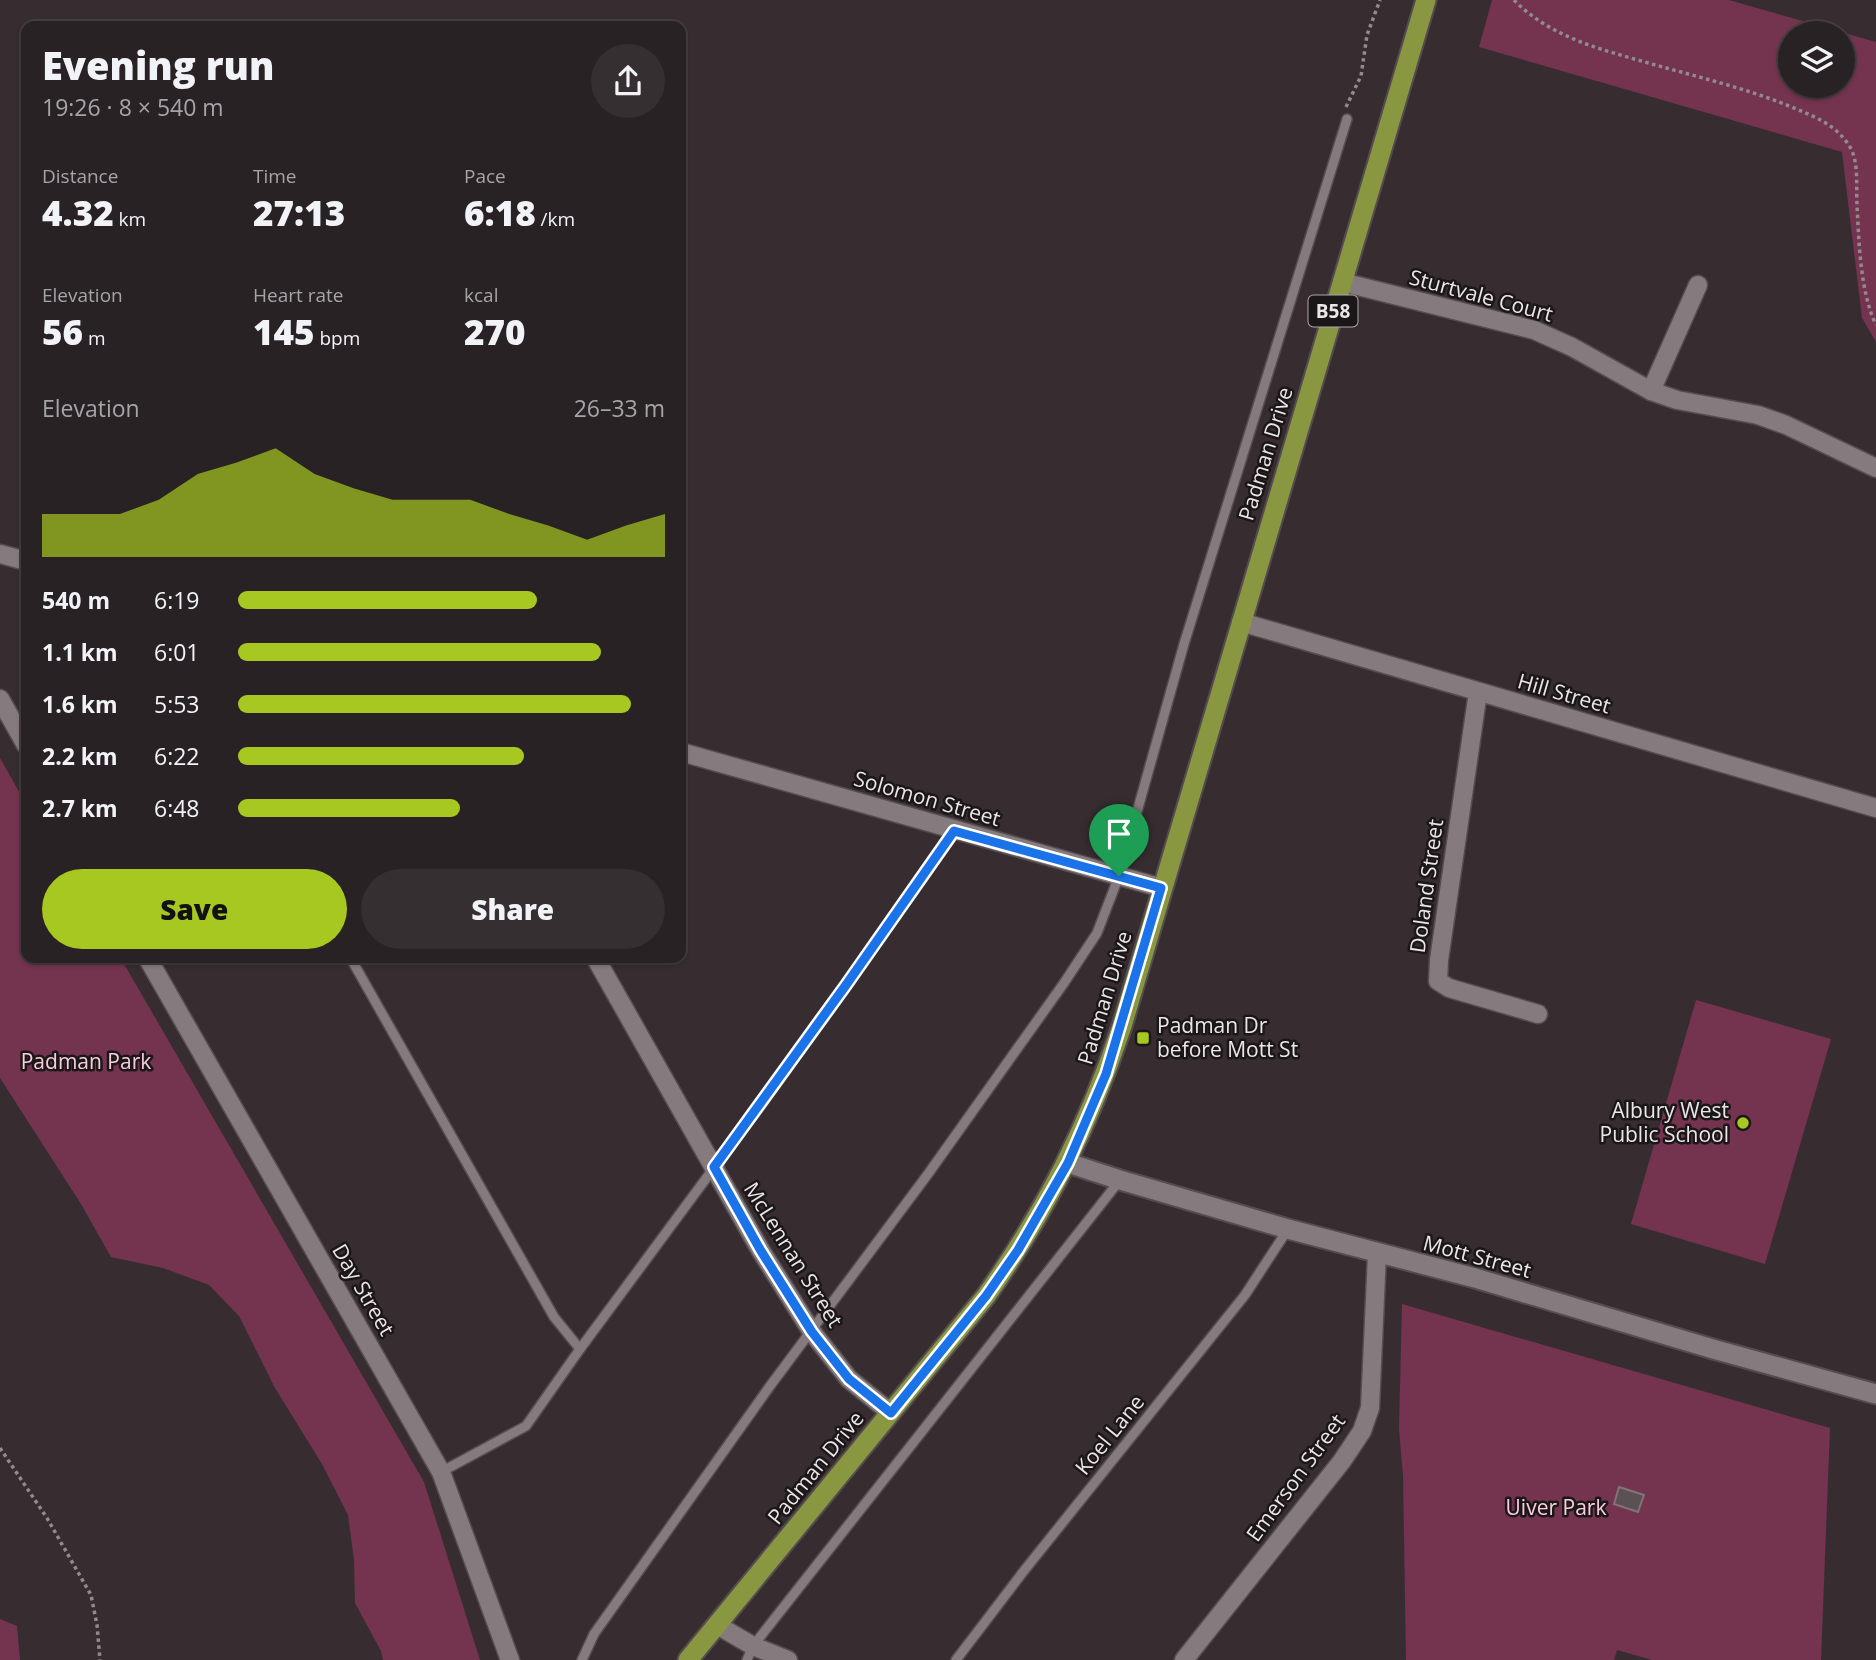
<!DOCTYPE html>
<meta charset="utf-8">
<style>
:root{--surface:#292225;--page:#352f32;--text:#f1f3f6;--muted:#a5a4a7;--line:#453f42;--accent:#a7c820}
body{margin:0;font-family:"Open Sans",sans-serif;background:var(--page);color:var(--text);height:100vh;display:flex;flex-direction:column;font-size:26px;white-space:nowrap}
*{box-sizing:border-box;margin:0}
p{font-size:23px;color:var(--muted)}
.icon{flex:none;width:38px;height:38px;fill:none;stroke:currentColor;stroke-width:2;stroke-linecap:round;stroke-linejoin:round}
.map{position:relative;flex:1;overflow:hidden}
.side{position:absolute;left:21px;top:21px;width:665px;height:942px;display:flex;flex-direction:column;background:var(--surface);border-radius:14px;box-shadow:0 2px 5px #0004,0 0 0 2px var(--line)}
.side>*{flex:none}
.buttons{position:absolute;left:1778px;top:21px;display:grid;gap:14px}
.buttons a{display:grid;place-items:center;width:77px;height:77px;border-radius:50%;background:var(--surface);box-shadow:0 2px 5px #0004,0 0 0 2px var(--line);font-size:35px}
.pin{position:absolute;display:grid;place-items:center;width:60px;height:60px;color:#fff;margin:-72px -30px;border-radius:50% 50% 50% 0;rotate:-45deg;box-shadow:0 0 7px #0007}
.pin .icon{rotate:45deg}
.round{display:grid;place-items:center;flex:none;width:74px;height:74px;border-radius:37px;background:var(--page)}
.summary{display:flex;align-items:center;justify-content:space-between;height:119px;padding:0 21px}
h1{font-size:38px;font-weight:800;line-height:52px}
.metrics{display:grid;grid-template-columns:repeat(3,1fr);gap:10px;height:119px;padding:7px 21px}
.metrics div{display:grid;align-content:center}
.metrics b{font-size:35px;font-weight:800}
.metrics small{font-size:19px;font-weight:400}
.metrics p{font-size:19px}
.chart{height:196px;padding:14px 21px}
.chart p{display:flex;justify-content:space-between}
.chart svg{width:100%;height:126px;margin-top:7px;fill:var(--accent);opacity:.7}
.action{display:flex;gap:14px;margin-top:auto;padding:14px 21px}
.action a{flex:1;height:80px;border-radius:42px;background:var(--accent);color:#111;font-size:28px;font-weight:800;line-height:80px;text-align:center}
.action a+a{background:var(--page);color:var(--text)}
ul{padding:0 21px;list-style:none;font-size:23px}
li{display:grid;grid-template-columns:112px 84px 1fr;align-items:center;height:52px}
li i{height:18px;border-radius:9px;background:var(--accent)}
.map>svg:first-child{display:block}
.green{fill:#74334f;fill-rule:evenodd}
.building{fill:#5b5054;stroke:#807478;stroke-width:2}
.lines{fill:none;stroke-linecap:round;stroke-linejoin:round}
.service-casing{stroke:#544c4f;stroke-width:12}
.minor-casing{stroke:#544c4f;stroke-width:21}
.tertiary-casing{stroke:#544c4f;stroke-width:23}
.primary-casing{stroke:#544c4f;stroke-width:23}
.path{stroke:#928a8d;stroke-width:3.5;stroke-dasharray:3.5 3.5;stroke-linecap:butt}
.service{stroke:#857a7d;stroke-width:9}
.minor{stroke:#857a7d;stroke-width:18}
.tertiary{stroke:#857a7d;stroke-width:19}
.primary{stroke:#8a9741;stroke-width:19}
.route-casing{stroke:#fff;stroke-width:14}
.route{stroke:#1a73e8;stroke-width:9}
.poi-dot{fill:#a7c820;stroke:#1b1718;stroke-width:2.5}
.labels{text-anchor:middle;stroke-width:5;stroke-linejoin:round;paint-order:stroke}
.shield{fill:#1b1718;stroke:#ada7a9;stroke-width:2}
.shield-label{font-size:19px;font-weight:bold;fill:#ece5e7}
.street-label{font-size:21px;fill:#ece5e7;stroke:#1b1718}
.poi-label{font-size:21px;fill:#ece5e7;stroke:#1b1718;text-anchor:start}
.park-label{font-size:21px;fill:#f8ccdc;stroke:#1b1718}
</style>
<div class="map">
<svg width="1876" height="1660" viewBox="0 0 1876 1660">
<rect width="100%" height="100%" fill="#372d31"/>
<g class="green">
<path d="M1492,0H1729L1876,42V342L1862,318L1842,152L1479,47ZM1790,33H1843V86H1790Z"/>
<polygon points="0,758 26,804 26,957 120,957 424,1482 480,1660 383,1660 381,1651 355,1603 354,1560 348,1515 322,1464 275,1388 239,1316 209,1285 163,1268 111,1257 81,1204 0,1078"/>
<polygon points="1696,1000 1831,1039 1765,1264 1631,1224"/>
<polygon points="1402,1304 1830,1428 1821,1660 1652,1660 1617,1650 1614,1660 1406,1660 1403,1476 1399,1429"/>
<polygon points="0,1619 17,1626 20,1660 0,1660"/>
</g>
<polygon class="building" points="1619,1487 1644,1495 1638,1512 1614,1504"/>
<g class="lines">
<defs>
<g id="service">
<polyline points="350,957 554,1317 580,1349"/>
<polyline points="441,1472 526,1426 580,1349 773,1088 954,831"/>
<polyline points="582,1660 594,1634 770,1386 928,1174 1064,983 1097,933 1119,876 1184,644 1347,119"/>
<polyline points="747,1660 753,1646 1120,1180"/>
<polyline points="956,1660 1023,1572 1245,1295 1288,1229"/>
</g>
<g id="minor">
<polyline points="1342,282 1534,330 1572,347 1651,391 1677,400 1758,415 1786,425 1876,468"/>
<polyline points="1651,391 1698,285"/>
<polyline points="0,554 26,561"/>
<polyline points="1241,622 1876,808"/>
<polyline points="1478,692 1439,960 1438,981 1449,988 1538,1014"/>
<polyline points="0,699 26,745"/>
<polyline points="681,752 1162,888"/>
<polyline points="147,957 441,1472 510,1660"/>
<polyline points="595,957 761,1251 812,1332 849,1379 891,1413"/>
<polyline points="717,1625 753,1646 788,1660"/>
<polyline points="1184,1660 1342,1461 1362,1431 1370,1408 1377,1254"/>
</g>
<polyline id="tertiary" points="1068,1163 1120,1180 1288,1229 1475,1278 1713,1349 1876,1394"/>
<path id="primary" d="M688,1660L986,1296C1047,1209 1088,1127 1122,1026L1426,0"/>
</defs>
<use href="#service" class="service-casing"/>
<use href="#minor" class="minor-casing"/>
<use href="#tertiary" class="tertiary-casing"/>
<use href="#primary" class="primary-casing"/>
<g class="path">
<path d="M1514,0C1551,38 1603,50 1652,64C1698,77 1745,88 1789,106C1813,116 1836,124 1850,147C1859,162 1856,187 1857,205C1859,242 1860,291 1876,325"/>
<polyline points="1346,107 1361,76 1367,35 1380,0"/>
<polyline points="0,1448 47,1518 91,1595 97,1625 100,1660"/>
</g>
<use href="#service" class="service"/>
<use href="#minor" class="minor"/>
<use href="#tertiary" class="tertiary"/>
<use href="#primary" class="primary"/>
</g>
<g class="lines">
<defs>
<polygon id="route" points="954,831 1161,888 1106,1074 1068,1163 1018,1250 986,1296 891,1413 849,1379 812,1332 761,1251 714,1167 846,985"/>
</defs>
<use href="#route" class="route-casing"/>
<use href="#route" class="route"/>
</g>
<g class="poi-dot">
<rect x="1136" y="1031" width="14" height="14" rx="3.5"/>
<circle cx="1743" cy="1123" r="7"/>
</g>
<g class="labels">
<rect class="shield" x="1308.5" y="295.5" width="49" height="31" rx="5"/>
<g class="shield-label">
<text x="1333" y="318">B58</text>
</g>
<g class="street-label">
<text transform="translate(1481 296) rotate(15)" y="7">Sturtvale Court</text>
<text transform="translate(1266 454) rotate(-73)" y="7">Padman Drive</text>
<text transform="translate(1564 694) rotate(16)" y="7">Hill Street</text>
<text transform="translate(927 799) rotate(16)" y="7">Solomon Street</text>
<text transform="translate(1427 886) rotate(-82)" y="7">Doland Street</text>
<text transform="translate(1105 998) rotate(-73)" y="7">Padman Drive</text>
<text transform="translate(793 1255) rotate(58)" y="7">McLennan Street</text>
<text transform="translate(1477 1257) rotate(15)" y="7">Mott Street</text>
<text transform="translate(363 1290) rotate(60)" y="7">Day Street</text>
<text transform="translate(1110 1435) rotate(-51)" y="7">Koel Lane</text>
<text transform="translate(816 1468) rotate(-51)" y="7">Padman Drive</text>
<text transform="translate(1296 1478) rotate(-54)" y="7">Emerson Street</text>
</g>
<g class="poi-label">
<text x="1157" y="1033">Padman Dr<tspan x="1157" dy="24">before Mott St</tspan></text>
<text x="1729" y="1118" text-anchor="end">Albury West<tspan x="1729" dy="24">Public School</tspan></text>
</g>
<g class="park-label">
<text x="86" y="1069">Padman Park</text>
<text x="1556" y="1515">Uiver Park</text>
</g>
</g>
</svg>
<div class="buttons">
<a><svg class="icon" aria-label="layers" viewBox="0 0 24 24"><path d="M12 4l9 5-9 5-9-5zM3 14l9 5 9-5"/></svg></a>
</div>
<div class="pin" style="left:1119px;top:876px;background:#1e9e55"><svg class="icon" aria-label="arrive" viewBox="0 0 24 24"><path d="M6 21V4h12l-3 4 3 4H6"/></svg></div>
<section class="side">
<div class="summary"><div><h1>Evening run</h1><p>19:26 · 8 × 540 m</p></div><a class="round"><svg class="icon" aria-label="share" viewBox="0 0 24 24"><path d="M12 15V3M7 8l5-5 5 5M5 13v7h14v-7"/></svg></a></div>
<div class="metrics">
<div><p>Distance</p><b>4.32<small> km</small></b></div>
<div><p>Time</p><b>27:13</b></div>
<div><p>Pace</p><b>6:18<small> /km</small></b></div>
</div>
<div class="metrics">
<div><p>Elevation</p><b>56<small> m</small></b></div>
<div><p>Heart rate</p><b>145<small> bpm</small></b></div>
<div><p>kcal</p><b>270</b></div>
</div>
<div class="chart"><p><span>Elevation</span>26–33 m</p>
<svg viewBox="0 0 160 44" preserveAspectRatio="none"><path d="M0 44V29L10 29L20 29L30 24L40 15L50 11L60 6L70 15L80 20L90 24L100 24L110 24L120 29L130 33L140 38L150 33L160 29V44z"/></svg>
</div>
<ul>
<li><b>540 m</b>6:19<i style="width:70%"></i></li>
<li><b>1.1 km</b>6:01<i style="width:85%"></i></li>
<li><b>1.6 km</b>5:53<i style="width:92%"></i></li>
<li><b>2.2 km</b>6:22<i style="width:67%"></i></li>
<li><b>2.7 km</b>6:48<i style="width:52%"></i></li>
</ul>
<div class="action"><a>Save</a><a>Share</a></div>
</section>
</div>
